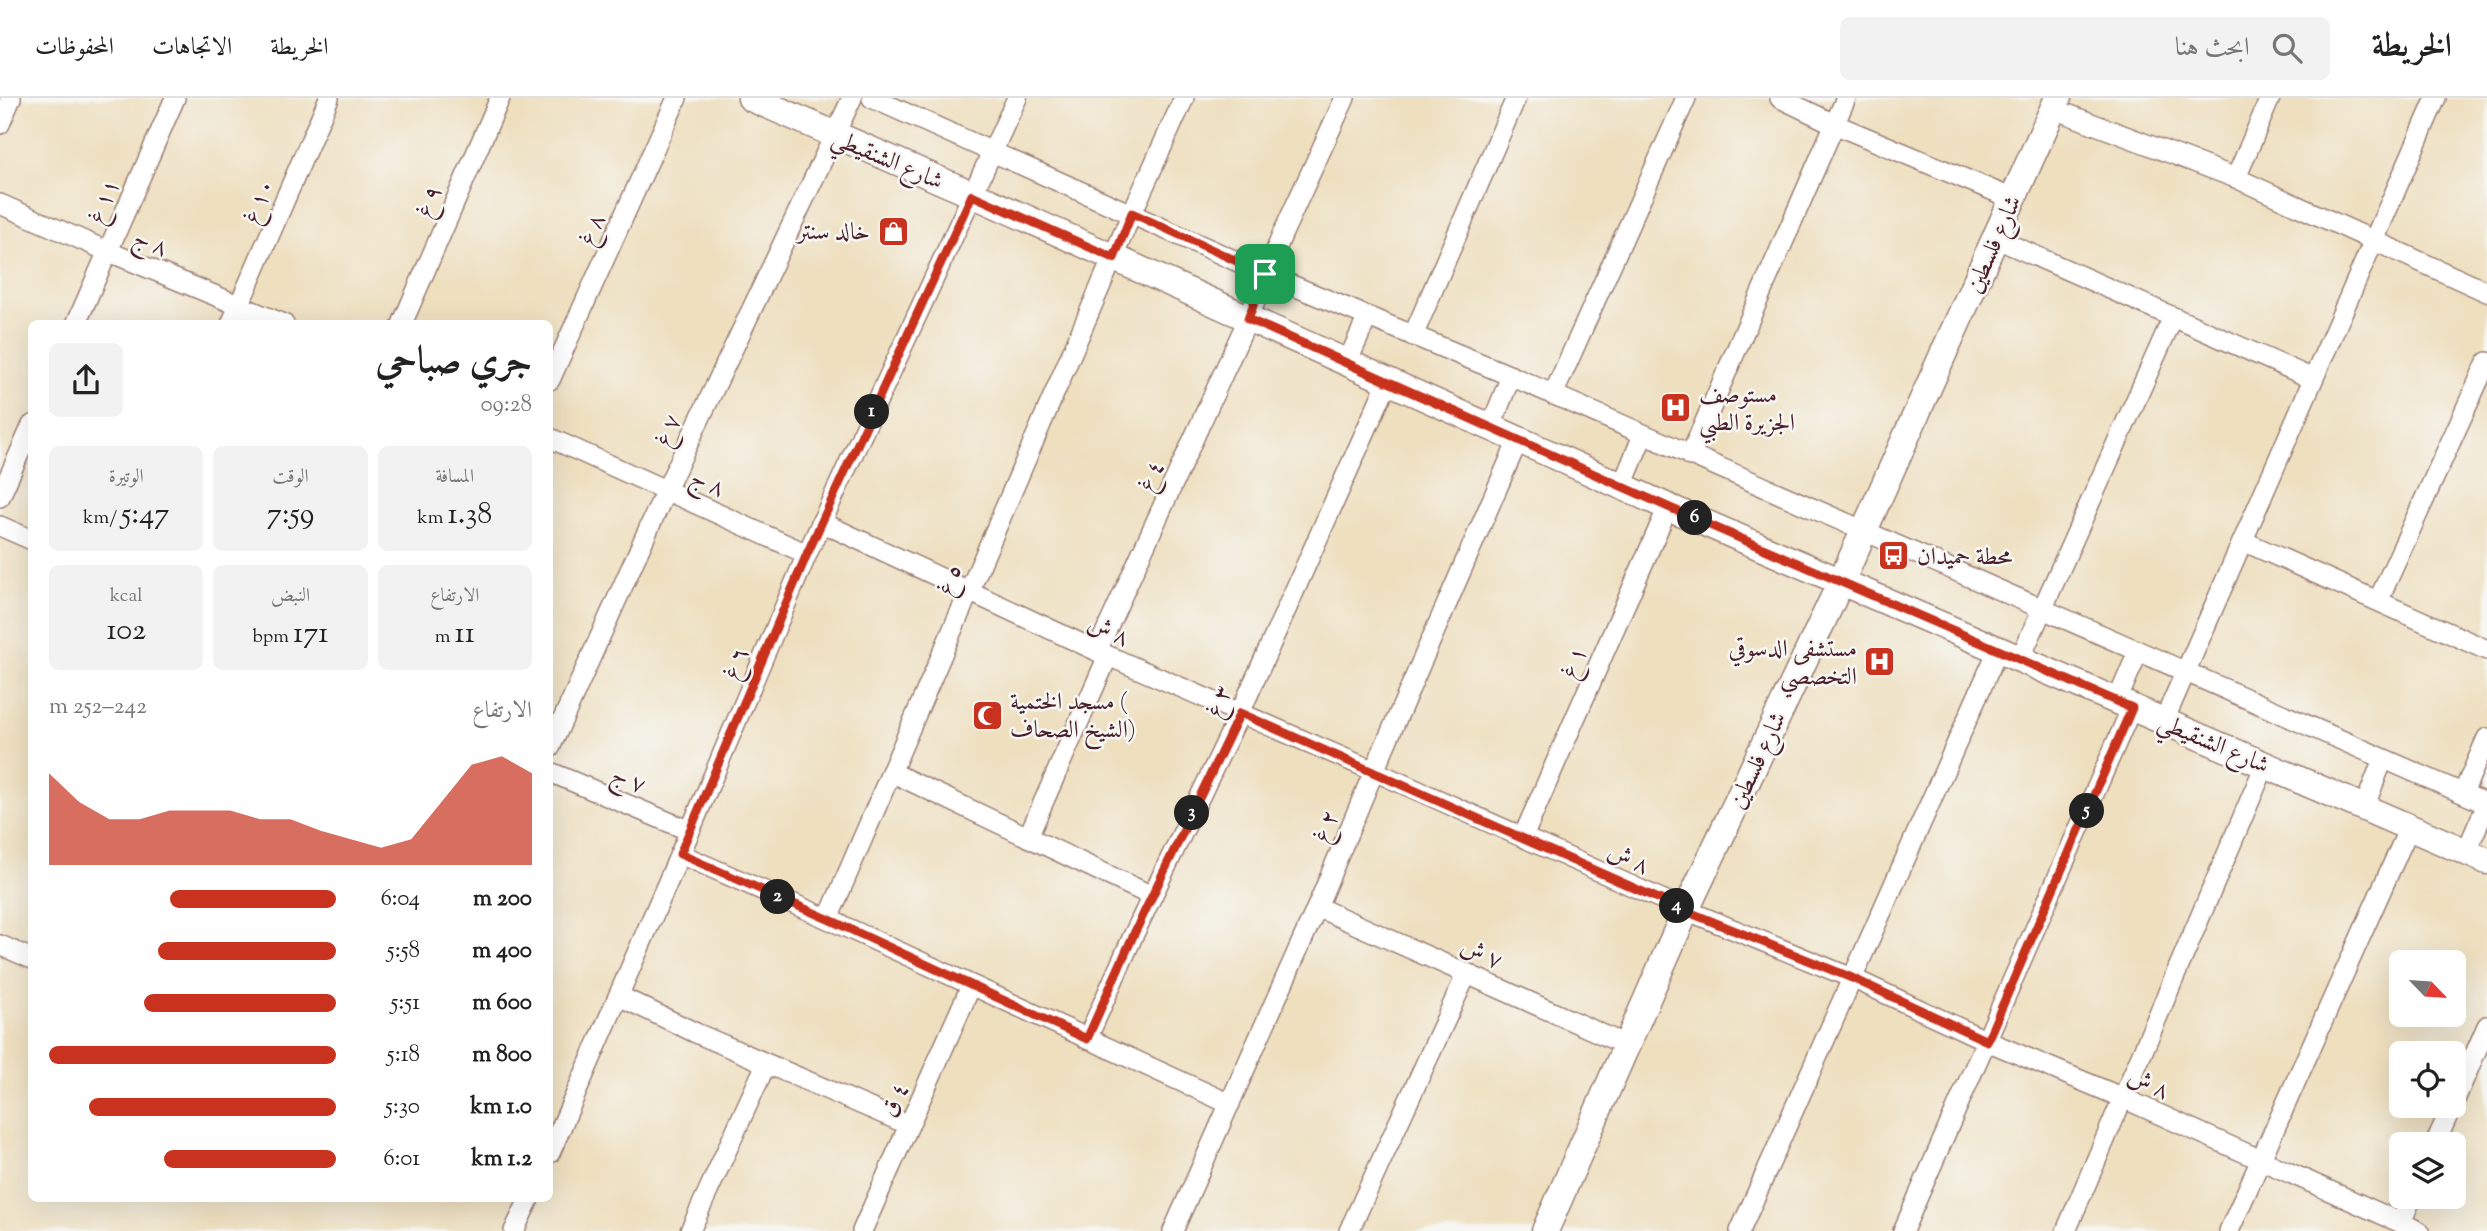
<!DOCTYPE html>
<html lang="ar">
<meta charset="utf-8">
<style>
:root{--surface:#fff;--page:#f2f2f2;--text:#222;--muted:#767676;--line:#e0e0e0;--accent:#c8321e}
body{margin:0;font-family:"Sorts Mill Goudy",Amiri,serif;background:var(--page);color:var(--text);direction:rtl;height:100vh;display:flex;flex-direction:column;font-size:26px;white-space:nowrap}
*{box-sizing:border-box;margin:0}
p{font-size:23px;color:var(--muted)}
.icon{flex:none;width:38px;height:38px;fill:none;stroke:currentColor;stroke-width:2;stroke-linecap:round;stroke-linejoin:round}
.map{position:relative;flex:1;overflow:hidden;direction:ltr}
.details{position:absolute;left:28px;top:222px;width:525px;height:882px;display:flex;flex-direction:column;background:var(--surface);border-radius:10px;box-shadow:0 7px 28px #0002;direction:rtl}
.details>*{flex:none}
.needle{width:46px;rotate:115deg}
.tools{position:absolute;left:2389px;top:852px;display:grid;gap:14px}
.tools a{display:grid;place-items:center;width:77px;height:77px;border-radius:10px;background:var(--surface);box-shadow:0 7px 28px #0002;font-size:35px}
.pin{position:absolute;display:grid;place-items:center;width:60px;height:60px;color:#fff;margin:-30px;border-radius:14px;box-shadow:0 4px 10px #0006}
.km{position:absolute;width:35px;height:35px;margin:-18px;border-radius:50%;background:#222;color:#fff;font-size:19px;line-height:35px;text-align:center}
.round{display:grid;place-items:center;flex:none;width:74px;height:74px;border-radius:10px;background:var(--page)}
.overview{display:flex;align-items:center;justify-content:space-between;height:119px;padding:0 21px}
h1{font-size:38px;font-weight:600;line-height:52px}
.stats{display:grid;grid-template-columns:repeat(3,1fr);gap:10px;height:119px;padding:7px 21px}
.stats div{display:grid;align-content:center;border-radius:10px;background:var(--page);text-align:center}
.stats b{font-size:30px;font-weight:600}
.stats small{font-size:19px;font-weight:400}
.stats p{font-size:19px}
.chart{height:196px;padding:14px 21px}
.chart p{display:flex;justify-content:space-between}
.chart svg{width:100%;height:126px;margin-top:7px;fill:var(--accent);opacity:.7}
ul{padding:0 21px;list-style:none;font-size:23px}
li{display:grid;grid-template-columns:112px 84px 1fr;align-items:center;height:52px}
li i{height:18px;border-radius:9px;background:var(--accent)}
header{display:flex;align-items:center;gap:42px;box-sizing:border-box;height:98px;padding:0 35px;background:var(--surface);border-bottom:2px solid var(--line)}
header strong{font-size:33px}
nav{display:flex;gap:38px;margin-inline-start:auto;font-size:24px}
.search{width:490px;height:63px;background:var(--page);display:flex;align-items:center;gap:18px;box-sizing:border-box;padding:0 24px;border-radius:10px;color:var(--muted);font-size:26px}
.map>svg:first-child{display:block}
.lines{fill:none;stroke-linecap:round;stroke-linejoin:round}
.street-casing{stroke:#9c7f75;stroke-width:22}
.secondary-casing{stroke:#9c7f75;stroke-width:29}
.street{stroke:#fff;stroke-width:19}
.secondary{stroke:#fff;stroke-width:26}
.route-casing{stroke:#fff;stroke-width:14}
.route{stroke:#c8321e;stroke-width:9}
.labels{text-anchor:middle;stroke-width:5;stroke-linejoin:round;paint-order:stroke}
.street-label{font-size:24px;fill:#4a1f2b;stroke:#f6f6f2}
.poi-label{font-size:24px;fill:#4a1f2b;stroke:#f6f6f2;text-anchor:start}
</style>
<header>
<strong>الخريطة</strong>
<div class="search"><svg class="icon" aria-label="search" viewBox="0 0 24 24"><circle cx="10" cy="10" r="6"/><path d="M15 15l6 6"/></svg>ابحث هنا</div>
<nav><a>الخريطة</a><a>الاتجاهات</a><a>المحفوظات</a></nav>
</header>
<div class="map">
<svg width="2487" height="1133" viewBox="0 0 2487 1133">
<rect width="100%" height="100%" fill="#f6f6f2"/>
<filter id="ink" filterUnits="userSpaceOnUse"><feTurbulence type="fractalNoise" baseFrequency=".0143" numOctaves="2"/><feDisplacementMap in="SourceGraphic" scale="14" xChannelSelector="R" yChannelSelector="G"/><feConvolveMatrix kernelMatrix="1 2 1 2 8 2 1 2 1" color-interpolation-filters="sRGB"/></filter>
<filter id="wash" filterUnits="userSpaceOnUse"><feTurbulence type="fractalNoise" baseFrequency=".00686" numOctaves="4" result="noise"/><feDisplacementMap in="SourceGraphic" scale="28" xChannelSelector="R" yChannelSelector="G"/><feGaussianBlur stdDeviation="1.57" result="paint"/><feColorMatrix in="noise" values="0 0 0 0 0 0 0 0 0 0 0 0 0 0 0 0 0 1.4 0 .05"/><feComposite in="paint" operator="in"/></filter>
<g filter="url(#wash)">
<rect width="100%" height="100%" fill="#eedfbf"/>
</g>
<g filter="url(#ink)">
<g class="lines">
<defs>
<g id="street">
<polyline points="872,0 1265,176 1511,278 2487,706"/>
<polyline points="1780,0 1834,26 2013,101"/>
<polyline points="2054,11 2236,80 2487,194"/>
<polyline points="0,26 11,0"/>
<polyline points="2236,80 2270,0"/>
<polyline points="0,106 107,153 284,226"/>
<polyline points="1995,140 2313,281"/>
<polyline points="76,226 175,0"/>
<polyline points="231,226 329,0"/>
<polyline points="402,226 500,0"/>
<polyline points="1413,238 1516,0"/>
<polyline points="1347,265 1367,220"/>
<polyline points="550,282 677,0"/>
<polyline points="1553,297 1686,0"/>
<polyline points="1491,328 1511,278"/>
<polyline points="550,340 807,456"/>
<polyline points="1690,358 1846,0"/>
<polyline points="1622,388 1643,337"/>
<polyline points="0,399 32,327"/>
<polyline points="821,424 1097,553 1374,673 1686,812 1852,880 1987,943 2123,1000 2419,1133"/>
<polyline points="0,428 32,442"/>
<polyline points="2243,443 2487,552"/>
<polyline points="2378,503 2487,264"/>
<polyline points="1097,553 1248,221 1282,137 1345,0"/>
<polyline points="2020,561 2173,219"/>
<polyline points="2117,603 2138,554"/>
<polyline points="2164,623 2436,0"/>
<polyline points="550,650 666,392 852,0"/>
<polyline points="550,674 690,733"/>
<polyline points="891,674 1152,798"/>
<polyline points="2463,695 2487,640"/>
<polyline points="2364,710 2383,661"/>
<polyline points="1028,739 1108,558"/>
<polyline points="1523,739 1668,409"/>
<polyline points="2466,754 2487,706"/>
<polyline points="680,756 828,821 1230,1006"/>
<polyline points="1317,809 1626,947"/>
<polyline points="828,821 1132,115 1184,0"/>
<polyline points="0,847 32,861"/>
<polyline points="619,898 696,935 909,1027"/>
<polyline points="1087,941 1133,838 1240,615 1388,283"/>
<polyline points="2454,1004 2487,928"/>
<polyline points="2435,1046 2452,1008"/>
<polyline points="550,1055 690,733 807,456 1017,0"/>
<polyline points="2401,1125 2412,1099"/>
<polyline points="514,1133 529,1101"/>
<polyline points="690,1133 766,966"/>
<polyline points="862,1133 971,888"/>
<polyline points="1173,1133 1317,809 1374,673 1519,340"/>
<polyline points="1349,1133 1467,875"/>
<polyline points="1740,1133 1998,552"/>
<polyline points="1903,1133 2132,609"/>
<polyline points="2066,1133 2265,667"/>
<polyline points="2229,1133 2409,730"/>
</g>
<g id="secondary">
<polyline points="751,0 990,104 1668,409 2487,763"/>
<polyline points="1545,1133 1686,812 1841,484 2058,0"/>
</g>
</defs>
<use href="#street" class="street-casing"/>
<use href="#secondary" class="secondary-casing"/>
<use href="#street" class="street"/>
<use href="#secondary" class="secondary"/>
</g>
</g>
<g class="lines" filter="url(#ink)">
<defs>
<polygon id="route" points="972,97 1114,160 1132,115 1265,176 1248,221 1668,409 2132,610 1987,943 1852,880 1686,813 1240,615 1133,838 1087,941 828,821 680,756 807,456"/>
</defs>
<use href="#route" class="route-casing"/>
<use href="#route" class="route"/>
</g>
<defs>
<symbol id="shop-square" viewBox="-11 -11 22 22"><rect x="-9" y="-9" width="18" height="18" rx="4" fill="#c8321e" stroke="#f6f6f2"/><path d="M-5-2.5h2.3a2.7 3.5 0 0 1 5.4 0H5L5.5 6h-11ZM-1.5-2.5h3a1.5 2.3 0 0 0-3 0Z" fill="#fff"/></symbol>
<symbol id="hospital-square" viewBox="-11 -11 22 22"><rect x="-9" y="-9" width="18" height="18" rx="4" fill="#c8321e" stroke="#f6f6f2"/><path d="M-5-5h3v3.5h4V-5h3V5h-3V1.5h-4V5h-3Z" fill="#fff"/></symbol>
<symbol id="bus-square" viewBox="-11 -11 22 22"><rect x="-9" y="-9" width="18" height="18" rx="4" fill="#c8321e" stroke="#f6f6f2"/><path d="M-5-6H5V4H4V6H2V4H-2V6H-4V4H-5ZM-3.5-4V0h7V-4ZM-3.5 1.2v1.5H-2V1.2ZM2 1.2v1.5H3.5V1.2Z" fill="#fff"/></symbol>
<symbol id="mosque-square" viewBox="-11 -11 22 22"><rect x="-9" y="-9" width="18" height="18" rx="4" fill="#c8321e" stroke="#f6f6f2"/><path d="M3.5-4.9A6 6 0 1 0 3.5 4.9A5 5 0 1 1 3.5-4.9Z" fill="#fff"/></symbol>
</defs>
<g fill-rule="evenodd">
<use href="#shop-square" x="876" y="116" width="35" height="35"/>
<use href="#hospital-square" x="1658" y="292" width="35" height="35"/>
<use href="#bus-square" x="1876" y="440" width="35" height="35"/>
<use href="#hospital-square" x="1862" y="546" width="35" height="35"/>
<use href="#mosque-square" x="970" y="600" width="35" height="35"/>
</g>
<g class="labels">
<g class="street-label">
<text transform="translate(888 61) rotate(23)" y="8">شارع الشنقيطي</text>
<text transform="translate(103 103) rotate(-66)" y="8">١١ غ</text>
<text transform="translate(258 103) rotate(-67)" y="8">١٠ غ</text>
<text transform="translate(428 103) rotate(-67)" y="8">٩ غ</text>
<text transform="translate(591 131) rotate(-66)" y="8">٨ غ</text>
<text transform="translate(151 144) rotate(22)" y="8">٨ ج</text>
<text transform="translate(1993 146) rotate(-66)" y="8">شارع فلسطين</text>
<text transform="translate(667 332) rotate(-65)" y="8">٧ غ</text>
<text transform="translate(1150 377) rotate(-66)" y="8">٤ غ</text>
<text transform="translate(708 384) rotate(24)" y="8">٨ ج</text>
<text transform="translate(949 481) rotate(-66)" y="8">٥ غ</text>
<text transform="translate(1109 532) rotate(24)" y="8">٨ ش</text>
<text transform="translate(1573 564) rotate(-66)" y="8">١ غ</text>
<text transform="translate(735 565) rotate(-67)" y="8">٦ غ</text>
<text transform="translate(1218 603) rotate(-65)" y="8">٣ غ</text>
<text transform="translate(2214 645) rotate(23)" y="8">شارع الشنقيطي</text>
<text transform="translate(1757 662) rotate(-65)" y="8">شارع فلسطين</text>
<text transform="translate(629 681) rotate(23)" y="8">٧ ج</text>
<text transform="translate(1325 728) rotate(-67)" y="8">٢ غ</text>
<text transform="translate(1629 760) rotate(24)" y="8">٨ ش</text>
<text transform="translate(1482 855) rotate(24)" y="8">٧ ش</text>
<text transform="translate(2149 985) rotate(24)" y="8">٨ ش</text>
<text transform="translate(894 1001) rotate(-66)" y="8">٤ ق</text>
</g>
<g class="poi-label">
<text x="870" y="141" text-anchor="end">خالد سنتر</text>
<text x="1699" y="304">مستوصف<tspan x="1699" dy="28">الجزيرة الطبي</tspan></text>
<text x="1917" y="466">محطة حميدان</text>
<text x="1857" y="558" text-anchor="end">مستشفى الدسوقي<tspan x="1857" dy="28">التخصصي</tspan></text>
<text x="1010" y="611">مسجد الختمية (<tspan x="1010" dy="28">الشيخ الصحاف)</tspan></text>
</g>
</g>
</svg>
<div class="tools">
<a><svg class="needle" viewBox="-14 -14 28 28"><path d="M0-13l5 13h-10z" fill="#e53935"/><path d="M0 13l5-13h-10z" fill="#767676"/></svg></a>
<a><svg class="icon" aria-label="locate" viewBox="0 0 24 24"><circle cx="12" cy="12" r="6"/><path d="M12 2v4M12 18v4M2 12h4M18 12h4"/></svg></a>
<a><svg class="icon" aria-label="layers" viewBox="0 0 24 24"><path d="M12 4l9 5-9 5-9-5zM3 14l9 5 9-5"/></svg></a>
</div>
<div class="pin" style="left:1265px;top:176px;background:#1e9e55"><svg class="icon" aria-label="arrive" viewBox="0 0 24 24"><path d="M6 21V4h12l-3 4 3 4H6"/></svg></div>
<b class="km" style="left:872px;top:314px">1</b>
<b class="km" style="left:778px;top:799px">2</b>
<b class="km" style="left:1192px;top:715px">3</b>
<b class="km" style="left:1677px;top:808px">4</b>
<b class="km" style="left:2087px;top:713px">5</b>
<b class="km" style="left:1695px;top:420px">6</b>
<section class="details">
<div class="overview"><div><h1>جري صباحي</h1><p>09:28</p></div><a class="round"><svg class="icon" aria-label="share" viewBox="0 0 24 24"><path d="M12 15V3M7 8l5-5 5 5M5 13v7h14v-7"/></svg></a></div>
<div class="stats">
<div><p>المسافة</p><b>1.38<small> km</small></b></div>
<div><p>الوقت</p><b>7:59</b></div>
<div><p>الوتيرة</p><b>5:47<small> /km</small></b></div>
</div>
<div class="stats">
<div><p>الارتفاع</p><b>11<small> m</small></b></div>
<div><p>النبض</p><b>171<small> bpm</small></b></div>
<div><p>kcal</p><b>102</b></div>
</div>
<div class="chart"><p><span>الارتفاع</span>242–252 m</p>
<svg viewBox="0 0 160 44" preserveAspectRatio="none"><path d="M0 44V12L10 22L20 28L30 28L40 25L50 25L60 25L70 28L80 28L90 32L100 35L110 38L120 35L130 22L140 9L150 6L160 12V44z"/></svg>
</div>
<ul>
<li><b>200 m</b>6:04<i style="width:58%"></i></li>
<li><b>400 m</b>5:58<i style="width:62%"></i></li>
<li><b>600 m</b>5:51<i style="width:67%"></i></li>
<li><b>800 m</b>5:18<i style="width:100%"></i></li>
<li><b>1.0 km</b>5:30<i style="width:86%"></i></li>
<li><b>1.2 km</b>6:01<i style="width:60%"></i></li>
</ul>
</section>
</div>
